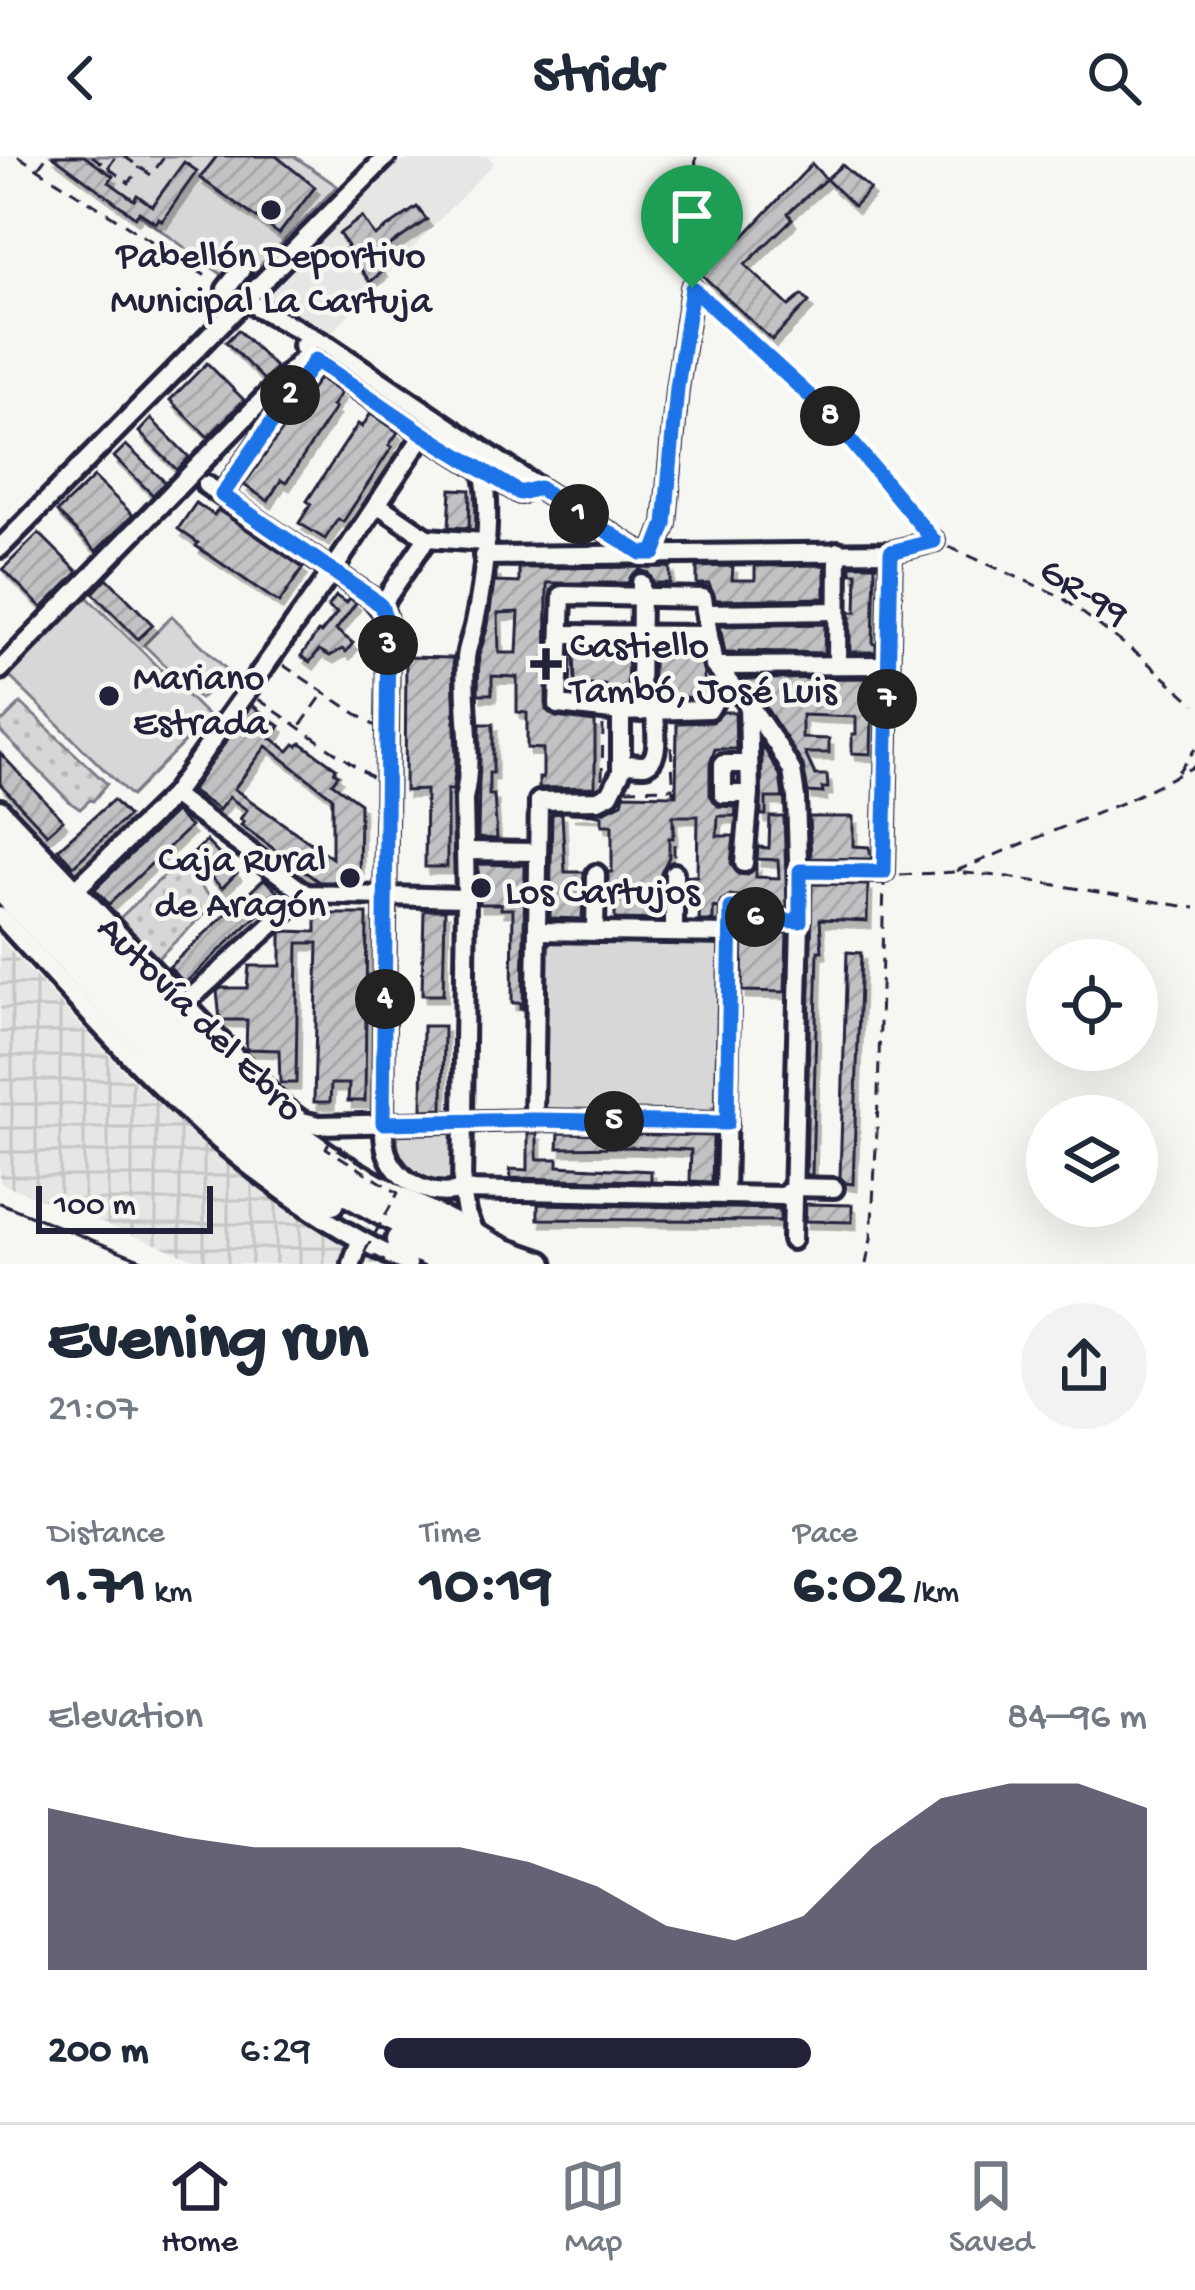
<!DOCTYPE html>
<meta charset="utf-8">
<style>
:root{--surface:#fff;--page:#f2f2f3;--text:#1f2937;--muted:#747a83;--line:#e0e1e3;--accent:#22223b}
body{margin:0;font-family:"Gochi Hand",sans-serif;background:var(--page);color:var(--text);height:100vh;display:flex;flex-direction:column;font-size:45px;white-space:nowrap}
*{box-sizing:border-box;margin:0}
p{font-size:39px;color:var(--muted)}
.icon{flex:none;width:66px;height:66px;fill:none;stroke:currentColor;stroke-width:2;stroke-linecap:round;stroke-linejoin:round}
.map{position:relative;height:1108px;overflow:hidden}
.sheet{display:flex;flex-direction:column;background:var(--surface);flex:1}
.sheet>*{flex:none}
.fabs{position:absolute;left:1026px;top:783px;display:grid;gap:24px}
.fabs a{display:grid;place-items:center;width:132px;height:132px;border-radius:50%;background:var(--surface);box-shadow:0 12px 48px #0002;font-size:60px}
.scale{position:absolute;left:36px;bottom:30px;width:177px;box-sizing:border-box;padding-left:12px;border:6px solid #22223b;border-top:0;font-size:33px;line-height:42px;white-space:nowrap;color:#22223b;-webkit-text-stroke:9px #f6f6f2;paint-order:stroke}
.pin{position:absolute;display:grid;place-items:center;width:102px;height:102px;color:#fff;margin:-123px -51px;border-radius:50% 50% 50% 0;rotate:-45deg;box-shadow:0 0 12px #0007}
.pin .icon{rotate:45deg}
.km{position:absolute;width:60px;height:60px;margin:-30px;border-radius:50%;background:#222;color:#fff;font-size:33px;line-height:60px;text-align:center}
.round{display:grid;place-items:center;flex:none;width:126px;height:126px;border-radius:63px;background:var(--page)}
.overview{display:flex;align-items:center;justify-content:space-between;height:204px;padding:0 48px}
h1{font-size:66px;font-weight:700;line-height:90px}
.stats{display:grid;grid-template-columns:repeat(3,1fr);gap:18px;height:204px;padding:12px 48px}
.stats div{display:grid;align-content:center}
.stats b{font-size:60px;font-weight:700}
.stats small{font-size:33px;font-weight:400}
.stats p{font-size:33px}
.chart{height:336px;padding:24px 48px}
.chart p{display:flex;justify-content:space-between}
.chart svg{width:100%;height:216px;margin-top:12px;fill:var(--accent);opacity:.7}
ul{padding:0 48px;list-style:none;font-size:39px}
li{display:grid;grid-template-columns:192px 144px 1fr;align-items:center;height:90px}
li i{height:30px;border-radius:15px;background:var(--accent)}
header{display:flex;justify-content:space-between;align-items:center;height:156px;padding:0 48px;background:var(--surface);font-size:54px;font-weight:700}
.menu{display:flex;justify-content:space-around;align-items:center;height:168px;border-top:3px solid var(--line);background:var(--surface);font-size:33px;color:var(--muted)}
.menu a{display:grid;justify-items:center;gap:6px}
.menu .current{color:var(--accent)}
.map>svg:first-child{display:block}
.built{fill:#e6e6e4}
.industrial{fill:url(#industrial-grid)}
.grass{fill:url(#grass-dots);stroke:#7c7c89;stroke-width:3}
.park{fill:#d7d7d7;stroke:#7c7c89;stroke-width:3}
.building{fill:url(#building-hatch);stroke:#22223b;stroke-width:3;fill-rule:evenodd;filter:url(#shadow)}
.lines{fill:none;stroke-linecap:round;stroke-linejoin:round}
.minor-casing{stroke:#22223b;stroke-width:26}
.highway-casing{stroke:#22223b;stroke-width:33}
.path{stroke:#22223b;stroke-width:3;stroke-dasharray:12 9;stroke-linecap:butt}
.minor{stroke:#f6f6f2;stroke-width:16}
.highway{stroke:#f6f6f2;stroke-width:24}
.rail{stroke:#22223b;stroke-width:3}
.path-bridge{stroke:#22223b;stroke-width:3;stroke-dasharray:12 9;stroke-linecap:butt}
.route-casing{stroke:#fff;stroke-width:24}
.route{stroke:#1a73e8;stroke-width:15}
.poi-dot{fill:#22223b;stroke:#f6f6f2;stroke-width:4.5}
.labels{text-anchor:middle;stroke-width:9;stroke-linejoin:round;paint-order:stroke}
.poi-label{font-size:39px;fill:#22223b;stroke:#f6f6f2;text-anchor:start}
.street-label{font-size:39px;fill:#22223b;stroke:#f6f6f2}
</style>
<header><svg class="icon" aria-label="back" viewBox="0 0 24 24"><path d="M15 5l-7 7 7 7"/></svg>Stridr<svg class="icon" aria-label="search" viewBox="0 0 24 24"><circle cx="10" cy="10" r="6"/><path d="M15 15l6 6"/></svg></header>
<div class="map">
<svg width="1195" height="1108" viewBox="0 0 1195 1108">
<defs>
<pattern id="industrial-grid" width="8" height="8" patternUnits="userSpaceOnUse" patternTransform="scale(3)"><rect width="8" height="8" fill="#e6e6e4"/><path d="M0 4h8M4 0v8" fill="none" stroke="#c5c5c4"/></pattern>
<pattern id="grass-dots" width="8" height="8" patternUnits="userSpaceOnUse" patternTransform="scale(3)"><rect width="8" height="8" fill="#d7d7d7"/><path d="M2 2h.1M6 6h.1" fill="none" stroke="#b8b8b9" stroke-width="1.8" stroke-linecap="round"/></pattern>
<pattern id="building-hatch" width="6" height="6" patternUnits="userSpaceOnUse" patternTransform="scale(3)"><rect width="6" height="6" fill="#c2c2c4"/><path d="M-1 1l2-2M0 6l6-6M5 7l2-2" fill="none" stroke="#a6a6a9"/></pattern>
<filter id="shadow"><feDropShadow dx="4" dy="7" stdDeviation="0" flood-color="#0004"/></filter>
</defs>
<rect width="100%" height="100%" fill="#f6f6f2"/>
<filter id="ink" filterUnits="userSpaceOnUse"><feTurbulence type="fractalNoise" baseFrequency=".00833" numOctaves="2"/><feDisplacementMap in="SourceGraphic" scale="24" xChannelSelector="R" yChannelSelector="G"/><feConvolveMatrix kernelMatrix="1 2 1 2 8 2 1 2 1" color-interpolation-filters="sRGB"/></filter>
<g filter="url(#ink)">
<polygon class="built" points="422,0 487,0 494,7 330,178 262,143 262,135 384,11"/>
<polygon class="industrial" points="0,783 126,918 201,987 328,1078 379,1108 207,1108 0,1027"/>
<g class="grass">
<polygon points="21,547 107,628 93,645 90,644 80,653 71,647 0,575 0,563 3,565"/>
<polygon points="178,706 216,747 158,802 119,763"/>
</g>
<g class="park">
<polygon points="59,0 294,0 337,30 239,131"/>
<polygon points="86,440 209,561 131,640 8,519"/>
<polygon points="172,460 228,515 200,543 144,489"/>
<polygon points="550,779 718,782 718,790 726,790 722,953 712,952 711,962 540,961 542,788 550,787"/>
<path d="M397,974L454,975V1027C416,1038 396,1010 397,974Z"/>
</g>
<g class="building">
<polygon points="53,0 84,0 113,20 109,26 134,44 137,39 152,50 184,6 197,15 162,65 159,62 156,67 139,56 135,61"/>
<polygon points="217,0 276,0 315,31 279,78 200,22"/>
<polygon points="812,8 826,23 788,57 792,63 745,109 789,150 802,139 809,146 772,184 702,119 744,80"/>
<polygon points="842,9 870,33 854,50 826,23"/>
<polygon points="417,51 427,64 373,101 383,115 370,126 346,93 348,90 339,78 362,61 375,80"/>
<polygon points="238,174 276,212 264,224 226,186"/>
<polygon points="207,207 244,244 208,281 170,244"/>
<polygon points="319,222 341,237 332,250 335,252 286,327 281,324 268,345 244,329"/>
<polygon points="371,257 398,276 389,289 392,291 343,366 338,363 325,383 299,367 311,348 307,345 358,268 362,271"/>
<polygon points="151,263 189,301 177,314 139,276"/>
<polygon points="126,289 165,326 153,339 114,301"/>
<polygon points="94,321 133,359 96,395 57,356"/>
<polygon points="451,333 470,334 469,372 449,371"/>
<polygon points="196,347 214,359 218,354 303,412 279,447 196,390 198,387 178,373"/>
<polygon points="39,377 78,416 42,452 3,413"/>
<polygon points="825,409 825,442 716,444 709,428 697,428 697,411 733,410 732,424 755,424 755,410"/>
<polygon points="851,409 877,409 875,410 873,487 876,489 876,496 850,496 850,456 856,456 857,417 851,417"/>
<path d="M670,411V427H654L648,417L640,414L631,420L628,427H547L546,554L556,561L595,566V631L539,632V622H543V593L527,592V557L517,556V521L492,520V538H478L479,500L488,469L496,413V426L519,427V412ZM519,456L517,497H499L498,457Z"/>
<polygon points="107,422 153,469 138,483 93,437"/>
<polygon points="336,440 346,447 350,442 356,447 336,474 353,487 346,496 342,493 330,500 319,494 310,506 301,500 318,476 321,477 337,457 328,451"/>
<polygon points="825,468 824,497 739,495 739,497 725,497 720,470"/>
<polygon points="574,491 628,491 627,543 605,541 605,529 575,529"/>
<polygon points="653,491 698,492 704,518 702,541 653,542"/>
<polygon points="406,501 453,502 456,608 453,634 447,634 447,711 425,711 426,634 405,635"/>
<polygon points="873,522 871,598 852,597 852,578 856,578 856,561 802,559 802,582 829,583 829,597 805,597 815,619 827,619 828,632 822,632 823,637 808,636 803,609 758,539 743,523"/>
<path d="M252,549L280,570L271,582L289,595L295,588L298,590L301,587L336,612L334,616L338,619L332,627L360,647L359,726H319L241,669L244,666L240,663L247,654L229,641L219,654L191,635ZM266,590L332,641V702L234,633Z"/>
<polygon points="723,556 735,556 736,593 715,593 710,608 710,639 718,650 736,651 735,660 718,660 717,680 734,680 731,707 738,718 748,719 756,710 756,721 779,722 778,704 757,703 758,691 769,692 770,661 784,661 787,752 763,751 744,741 730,739 721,745 718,752 713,751 713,765 699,765 700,747 687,747 687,720 697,720 698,660 673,660 673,682 669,682 669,701 661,717 661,764 615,763 615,733 608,733 608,716 612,716 612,669 602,669 602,660 594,658 570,657 603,656 622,647 624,638 676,639 677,567 712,566"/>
<polygon points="480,568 493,568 493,617 489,617 489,639 494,639 497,683 478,682"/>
<polygon points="762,589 780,619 783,642 766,642 766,659 761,659"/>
<polygon points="0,597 63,664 47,678 0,628"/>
<polygon points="113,644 128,660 73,710 58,693"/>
<polygon points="175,656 190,671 109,748 95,733"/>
<polygon points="562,657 565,716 584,716 582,763 550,762 552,658"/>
<polygon points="809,661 853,661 853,690 869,691 872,703 811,702"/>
<polygon points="206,685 237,717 222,732 190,701"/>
<polygon points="478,708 525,709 523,853 520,853 520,847 512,847 513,753 501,753 501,748 479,748"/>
<polygon points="264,723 280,738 185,827 169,811"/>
<polygon points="812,728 868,729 867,765 820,763 822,795 818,795 812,1019 806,1019"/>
<polygon points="424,754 445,754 443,839 422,839"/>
<polygon points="316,758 367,758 365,945 348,945 349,928 331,928 330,946 314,946 318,787 298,787 296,927 280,927 279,894 246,893 247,864 220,864 217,835 221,832 247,832 249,810 281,810 281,777 284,775 316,776"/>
<polygon points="743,770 758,777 787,777 785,836 742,835"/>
<polygon points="847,796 861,797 853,1028 846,1027 840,1021"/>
<polygon points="423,870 444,870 443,953 422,954"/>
<polygon points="528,977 537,977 537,1003 558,1003 558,1010 651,1015 651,1025 511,1022 510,1013 528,1014"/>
<polygon points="559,977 713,980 712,1026 690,1025 691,994 630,991 558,992"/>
<polygon points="538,1048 780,1053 780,1065 538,1063"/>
<polygon points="806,1048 852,1049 852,1066 805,1065"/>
</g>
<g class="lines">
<defs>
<g id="minor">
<polyline points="226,133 241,114"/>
<polyline points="244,144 329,190 539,332 641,397"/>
<polyline points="302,190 315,204 424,278 520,337"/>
<path d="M206,329L372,442L385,458L388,481L383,967C384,977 384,988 387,997C398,1027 432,1043 462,1034L783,1040L794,1031L834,1032"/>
<polyline points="222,339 314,206"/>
<polyline points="377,348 427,382 484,386"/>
<polyline points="0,392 387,0"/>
<polyline points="654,397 665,368 677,233 692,132"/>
<polyline points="483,400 891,396 934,385"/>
<polyline points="381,450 427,382"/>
<polyline points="706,457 837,455"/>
<polyline points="561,478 708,479"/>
<polyline points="837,509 838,395"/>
<polyline points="714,510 888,509"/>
<polyline points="0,514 308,197"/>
<polyline points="727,522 710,553 621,556 558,549 562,439 703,442 714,510 748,547 777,589 792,615 796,641 800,765 792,1084"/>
<polyline points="640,556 641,427"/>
<path d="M621,608C623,608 643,609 645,609C662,603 655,571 655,556"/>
<polyline points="749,608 723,608 723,638 750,638"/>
<polyline points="173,639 306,738 466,742"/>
<polyline points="0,653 283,951 302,965 319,969 534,964 727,967"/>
<polyline points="465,695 538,696"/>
<polyline points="744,707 750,638 748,548"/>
<polyline points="800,715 884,716 891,396"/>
<polyline points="674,717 674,777"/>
<polyline points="76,733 173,639 333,414 424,278"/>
<path d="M0,760C125,896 236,1029 408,1108"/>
<polyline points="537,775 730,778"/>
<polyline points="595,775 596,718"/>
<polyline points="184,848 306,738"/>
<polyline points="534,964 539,645 598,644 610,638 621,616 621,556"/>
<polyline points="725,1038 731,752 739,752 759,764 800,765"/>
<path d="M476,1081L466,1057L462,1034L466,742L464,643C475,597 462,549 466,502C467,490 473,478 475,466C483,429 493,351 483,316"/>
<polyline points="352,1108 360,1085"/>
</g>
<g id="highway">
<polyline points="0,674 217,908 295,978 341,1010 393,1040 503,1095 540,1108"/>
<path d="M0,702C88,799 179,913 283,993C347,1042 419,1079 494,1105"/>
<path d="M0,731C104,842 202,964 332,1046"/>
<polyline points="399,1084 451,1108"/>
</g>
</defs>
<use href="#minor" class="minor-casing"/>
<use href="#highway" class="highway-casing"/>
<g class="path">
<polyline points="18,0 212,124"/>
<polyline points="92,0 129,27 140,11"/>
<polyline points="124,0 151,19 165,0"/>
<polyline points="38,12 47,0"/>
<polyline points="108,12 116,0"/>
<polyline points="692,118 692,66 696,0"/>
<polyline points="706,145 826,255 924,371"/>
<polyline points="949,391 1060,440 1140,500 1195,548"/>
<polyline points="283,509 375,570"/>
<polyline points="258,543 374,623"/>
<polyline points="301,569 323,538"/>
<polyline points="671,591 674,639"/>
<polyline points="1178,616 1195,593"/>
<polyline points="602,623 603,567"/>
<polyline points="626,633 674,632"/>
<polyline points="674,700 674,660"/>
<polyline points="956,715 1124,646 1195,610"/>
<polyline points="900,719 955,716 1008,721 1195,752"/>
<polyline points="866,1108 871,1083 877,974 884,728"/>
</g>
<use href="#minor" class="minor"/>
<use href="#highway" class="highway"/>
<polyline class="rail" points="0,1047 152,1108"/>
<polyline class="path-bridge" points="384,1020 328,988 326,992 398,1037 365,1095 390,1108"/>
</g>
</g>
<g class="lines" filter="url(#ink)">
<defs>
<polygon id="route" points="692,132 826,255 934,385 891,396 884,716 800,715 800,765 759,764 739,752 731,752 727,967 534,964 383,967 388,468 381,450 372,442 222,339 315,204 424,278 520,337 539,332 641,397 654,397 665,368 677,232"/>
</defs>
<use href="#route" class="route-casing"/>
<use href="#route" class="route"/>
</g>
<g class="poi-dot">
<circle cx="271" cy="54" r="12"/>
<path d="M540 490h12v12h12v12h-12v12h-12v-12h-12v-12h12z"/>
<circle cx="109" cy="540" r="12"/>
<circle cx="350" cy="722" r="12"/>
<circle cx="481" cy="732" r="12"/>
</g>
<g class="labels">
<g class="poi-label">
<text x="271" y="110" text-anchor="middle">Pabellón Deportivo<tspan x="271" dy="45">Municipal La Cartuja</tspan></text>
<text x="570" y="500">Castiello<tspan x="570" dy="45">Tambó, José Luis</tspan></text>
<text x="133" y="532">Mariano<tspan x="133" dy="45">Estrada</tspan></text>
<text x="326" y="714" text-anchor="end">Caja Rural<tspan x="326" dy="45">de Aragón</tspan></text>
<text x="505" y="746">Los Cartujos</text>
</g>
<g class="street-label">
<text transform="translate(1086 433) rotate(32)" y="14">GR-99</text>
<text transform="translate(203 860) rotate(45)" y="14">Autovía del Ebro</text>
</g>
</g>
</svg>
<div class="fabs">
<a><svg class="icon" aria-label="locate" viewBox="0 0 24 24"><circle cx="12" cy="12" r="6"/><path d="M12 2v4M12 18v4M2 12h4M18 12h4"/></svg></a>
<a><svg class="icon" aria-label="layers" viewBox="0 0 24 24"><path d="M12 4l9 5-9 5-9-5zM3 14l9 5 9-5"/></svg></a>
</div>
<div class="scale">100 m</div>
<div class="pin" style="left:692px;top:132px;background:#1e9e55"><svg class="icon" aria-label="arrive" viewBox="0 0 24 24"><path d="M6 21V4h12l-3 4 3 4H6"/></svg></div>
<b class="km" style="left:579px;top:358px">1</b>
<b class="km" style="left:290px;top:239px">2</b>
<b class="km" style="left:388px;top:489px">3</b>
<b class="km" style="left:385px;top:843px">4</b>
<b class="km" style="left:614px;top:965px">5</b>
<b class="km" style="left:755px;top:761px">6</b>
<b class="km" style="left:887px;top:543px">7</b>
<b class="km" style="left:830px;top:260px">8</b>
</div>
<section class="sheet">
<div class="overview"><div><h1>Evening run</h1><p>21:07</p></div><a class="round"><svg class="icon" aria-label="share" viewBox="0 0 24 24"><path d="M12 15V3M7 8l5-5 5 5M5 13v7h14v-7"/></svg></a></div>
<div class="stats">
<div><p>Distance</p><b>1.71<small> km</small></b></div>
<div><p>Time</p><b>10:19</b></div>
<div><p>Pace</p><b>6:02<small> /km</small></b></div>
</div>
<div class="chart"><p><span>Elevation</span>84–96 m</p>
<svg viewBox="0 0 160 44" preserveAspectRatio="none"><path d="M0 44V11L10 14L20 17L30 19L40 19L50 19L60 19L70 22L80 27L90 35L100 38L110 33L120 19L130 9L140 6L150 6L160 11V44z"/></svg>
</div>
<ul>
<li><b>200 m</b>6:29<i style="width:56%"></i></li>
</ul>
</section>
<nav class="menu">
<a class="current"><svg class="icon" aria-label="home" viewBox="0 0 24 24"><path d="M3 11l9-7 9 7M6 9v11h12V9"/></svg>Home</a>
<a><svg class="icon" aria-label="map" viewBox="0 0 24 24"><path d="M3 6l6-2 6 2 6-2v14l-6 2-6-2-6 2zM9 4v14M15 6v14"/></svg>Map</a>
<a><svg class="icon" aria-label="saved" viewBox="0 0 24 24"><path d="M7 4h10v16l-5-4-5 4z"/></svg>Saved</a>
</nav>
